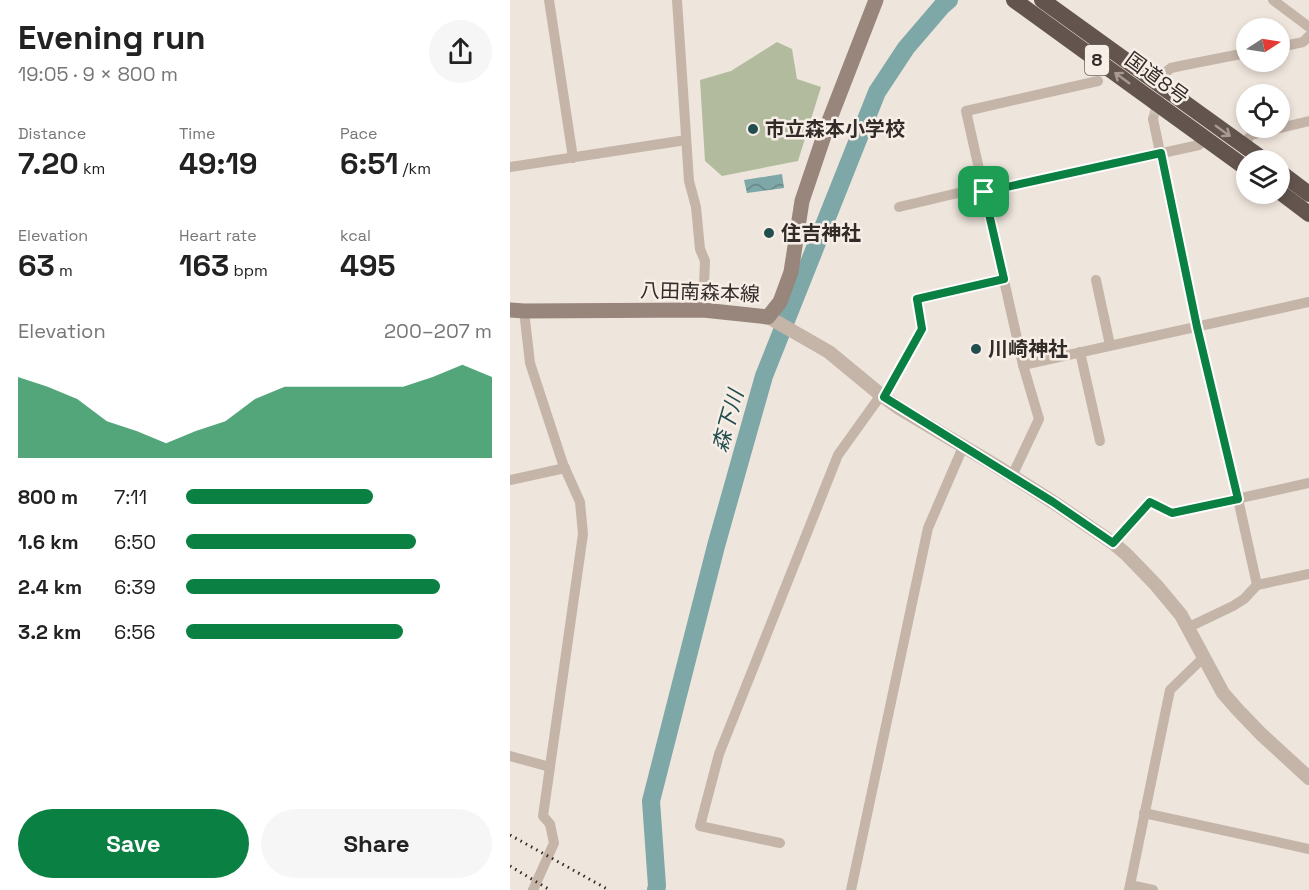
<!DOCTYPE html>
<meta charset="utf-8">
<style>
:root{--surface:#fff;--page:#f6f6f6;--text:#222;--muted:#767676;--accent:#0b8043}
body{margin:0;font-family:"Space Grotesk","Noto Sans JP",sans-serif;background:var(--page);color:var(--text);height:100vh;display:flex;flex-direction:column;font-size:22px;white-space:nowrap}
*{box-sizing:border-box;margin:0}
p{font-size:20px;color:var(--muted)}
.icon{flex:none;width:33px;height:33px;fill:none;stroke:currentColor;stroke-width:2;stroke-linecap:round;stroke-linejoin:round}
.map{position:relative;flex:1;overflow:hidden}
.panel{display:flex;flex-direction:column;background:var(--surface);width:510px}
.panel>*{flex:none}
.needle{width:39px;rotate:78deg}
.controls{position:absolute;left:726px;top:18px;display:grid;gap:12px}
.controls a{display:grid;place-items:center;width:54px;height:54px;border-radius:50%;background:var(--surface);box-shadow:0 3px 9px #0003;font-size:30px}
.pin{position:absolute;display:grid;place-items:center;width:51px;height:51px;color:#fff;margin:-26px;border-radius:12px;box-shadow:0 3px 9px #0006}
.round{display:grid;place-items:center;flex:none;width:63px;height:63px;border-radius:32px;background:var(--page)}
.headline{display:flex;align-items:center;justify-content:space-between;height:102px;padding:0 18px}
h1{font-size:33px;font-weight:800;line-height:45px}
.figures{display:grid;grid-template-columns:repeat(3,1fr);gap:9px;height:102px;padding:6px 18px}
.figures div{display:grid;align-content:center}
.figures b{font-size:30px;font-weight:800}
.figures small{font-size:16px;font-weight:400}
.figures p{font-size:16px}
.chart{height:168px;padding:12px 18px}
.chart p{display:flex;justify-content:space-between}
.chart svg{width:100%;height:108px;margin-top:6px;fill:var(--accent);opacity:.7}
.primary-button{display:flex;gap:12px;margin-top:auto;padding:12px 18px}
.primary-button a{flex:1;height:69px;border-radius:36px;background:var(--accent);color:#fff;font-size:24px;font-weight:800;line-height:69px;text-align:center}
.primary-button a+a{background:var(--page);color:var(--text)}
ul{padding:0 18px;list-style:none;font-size:20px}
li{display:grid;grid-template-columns:96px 72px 1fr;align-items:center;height:45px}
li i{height:15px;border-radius:8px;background:var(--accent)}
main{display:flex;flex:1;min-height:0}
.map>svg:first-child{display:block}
.park{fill:#b2bb9e}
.water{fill:url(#water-waves)}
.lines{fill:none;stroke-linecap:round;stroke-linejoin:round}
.river{stroke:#7ea7a8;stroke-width:18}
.minor-tunnel{stroke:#c9c0b8;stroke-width:10;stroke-dasharray:10 5;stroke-linecap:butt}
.minor{stroke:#c5b5a9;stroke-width:10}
.tertiary{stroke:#c5b5a9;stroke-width:14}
.secondary{stroke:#98857b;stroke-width:15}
.trunk{stroke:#63544e;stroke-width:16}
.rail{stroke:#332b28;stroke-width:3;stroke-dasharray:1.5 4.5;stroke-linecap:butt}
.oneway{stroke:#a69a93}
.route-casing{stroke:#fff;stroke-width:12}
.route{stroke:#0b8043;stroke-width:8}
.poi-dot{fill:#234e4f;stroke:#f7efe7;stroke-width:2}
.labels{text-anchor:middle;stroke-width:5;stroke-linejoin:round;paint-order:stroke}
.shield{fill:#f7efe7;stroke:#6e6661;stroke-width:1.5}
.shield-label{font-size:18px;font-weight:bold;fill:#332b28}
.street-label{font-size:20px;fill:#332b28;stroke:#f7efe7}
.poi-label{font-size:20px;font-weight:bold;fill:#332b28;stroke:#f7efe7;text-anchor:start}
.water-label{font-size:21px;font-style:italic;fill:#234e4f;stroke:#f7efe7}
</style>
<main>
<section class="panel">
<div class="headline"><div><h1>Evening run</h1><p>19:05 · 9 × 800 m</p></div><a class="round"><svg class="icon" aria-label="share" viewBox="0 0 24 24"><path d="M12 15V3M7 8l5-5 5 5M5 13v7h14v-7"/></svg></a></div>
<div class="figures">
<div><p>Distance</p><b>7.20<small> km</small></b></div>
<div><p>Time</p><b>49:19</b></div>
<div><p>Pace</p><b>6:51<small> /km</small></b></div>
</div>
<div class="figures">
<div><p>Elevation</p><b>63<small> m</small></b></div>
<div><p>Heart rate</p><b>163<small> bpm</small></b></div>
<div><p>kcal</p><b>495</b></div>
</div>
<div class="chart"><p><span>Elevation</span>200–207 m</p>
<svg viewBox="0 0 160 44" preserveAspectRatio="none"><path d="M0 44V11L10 15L20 20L30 29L40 33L50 38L60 33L70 29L80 20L90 15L100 15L110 15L120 15L130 15L140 11L150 6L160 11V44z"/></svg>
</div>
<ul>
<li><b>800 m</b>7:11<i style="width:61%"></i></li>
<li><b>1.6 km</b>6:50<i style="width:75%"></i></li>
<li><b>2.4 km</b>6:39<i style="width:83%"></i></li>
<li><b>3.2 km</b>6:56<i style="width:71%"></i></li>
</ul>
<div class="primary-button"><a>Save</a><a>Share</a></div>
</section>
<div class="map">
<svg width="799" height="890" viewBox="0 0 799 890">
<defs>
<pattern id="water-waves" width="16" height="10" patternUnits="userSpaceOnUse" patternTransform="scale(1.5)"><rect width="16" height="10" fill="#7ea7a8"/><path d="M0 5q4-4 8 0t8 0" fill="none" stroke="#688889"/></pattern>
</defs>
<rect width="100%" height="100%" fill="#eee5dc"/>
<polygon class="park" points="267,42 282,49 287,79 311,87 288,161 212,176 195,161 190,80 221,71"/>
<polygon class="water" points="272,174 274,188 237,193 234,180"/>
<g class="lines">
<polyline class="river" points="146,890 147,886 141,801 206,546 254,376 367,92 396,48 432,6 439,0"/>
<polyline class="minor-tunnel" points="643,119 656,72"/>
<g class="minor">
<polyline points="39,0 63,158"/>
<polyline points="167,0 179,181 186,207 190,249 195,261 193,310"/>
<polyline points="763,0 799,27"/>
<polyline points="770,47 793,42 799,36"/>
<polyline points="656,72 661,68 670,66 736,53"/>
<polyline points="643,119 687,328 728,499 747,585"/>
<polyline points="733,145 741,135 799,121"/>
<polyline points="0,167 176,140"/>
<polyline points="474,192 689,145 695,138"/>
<polyline points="389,207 473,187"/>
<polyline points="586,280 600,345"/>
<polyline points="14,311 20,363 53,464 70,502 73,534 33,816 40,824 44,843 23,890"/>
<polyline points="570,352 590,441"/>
<polyline points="513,365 799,302"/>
<polyline points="374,397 412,329 407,299 494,279"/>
<polyline points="502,476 529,419 513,365 456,111 588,81"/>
<polyline points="0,480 55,468"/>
<polyline points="603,543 640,502 662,513 667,512 799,483"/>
<polyline points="679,627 723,606 734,599 747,585 799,574"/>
<polyline points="0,756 40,767"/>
<polyline points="634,813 799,849"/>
<polyline points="270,843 190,826 209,754 328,455 371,395"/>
<polyline points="620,885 643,890"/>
<polyline points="341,890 418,528 453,447"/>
<polyline points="619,890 660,690 693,658"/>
</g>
<polyline class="tertiary" points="258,317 319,352 371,395 389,408 483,464 543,502 603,543 616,554 646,585 671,615 713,693 727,709 751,734 799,778"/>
<polyline class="secondary" points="0,310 14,311 193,310 258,317 270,302 281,272 292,201 319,121 366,0"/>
<g class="trunk">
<polyline points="504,0 736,168"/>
<polyline points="532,0 754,160"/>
<polyline points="770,172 799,194"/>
<polyline points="770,192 799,214"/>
</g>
<g class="rail">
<polyline points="0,835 99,890"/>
<polyline points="0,866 40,890"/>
</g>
</g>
<defs><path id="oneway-shaft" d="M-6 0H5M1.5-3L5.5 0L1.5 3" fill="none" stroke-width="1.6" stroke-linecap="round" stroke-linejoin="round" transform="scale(1.5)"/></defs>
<g class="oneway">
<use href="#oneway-shaft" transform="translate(612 78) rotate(-144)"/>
<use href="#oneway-shaft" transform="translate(713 131) rotate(36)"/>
</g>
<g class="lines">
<defs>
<polygon id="route" points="651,153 687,327 728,499 662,513 640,502 603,543 543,502 374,397 412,329 407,299 494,279 474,192"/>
</defs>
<use href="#route" class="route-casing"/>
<use href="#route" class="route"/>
</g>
<g class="poi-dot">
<circle cx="243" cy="129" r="6"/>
<circle cx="259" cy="233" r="6"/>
<circle cx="466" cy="349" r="6"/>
</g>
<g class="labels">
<rect class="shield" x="575" y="45" width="24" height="30" rx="4.5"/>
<g class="shield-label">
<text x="587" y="66">8</text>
</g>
<g class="street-label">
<text transform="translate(647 78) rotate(36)" y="7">国道8号</text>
<text transform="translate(190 292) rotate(2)" y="7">八田南森本線</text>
</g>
<g class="poi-label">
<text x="255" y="136">市立森本小学校</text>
<text x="271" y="240">住吉神社</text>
<text x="478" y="356">川崎神社</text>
</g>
<g class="water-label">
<text transform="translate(218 421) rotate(-74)" y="7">森下川</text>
</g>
</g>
</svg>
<div class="controls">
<a><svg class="needle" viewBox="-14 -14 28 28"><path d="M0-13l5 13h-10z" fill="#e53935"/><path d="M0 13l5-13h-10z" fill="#767676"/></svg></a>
<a><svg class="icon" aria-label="locate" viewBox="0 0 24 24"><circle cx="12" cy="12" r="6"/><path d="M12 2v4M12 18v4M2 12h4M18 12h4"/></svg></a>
<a><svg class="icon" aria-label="layers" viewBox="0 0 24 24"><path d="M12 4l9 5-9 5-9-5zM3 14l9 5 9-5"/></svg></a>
</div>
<div class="pin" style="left:474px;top:192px;background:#1e9e55"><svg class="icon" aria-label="arrive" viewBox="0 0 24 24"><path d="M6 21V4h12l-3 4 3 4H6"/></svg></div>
</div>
</main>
